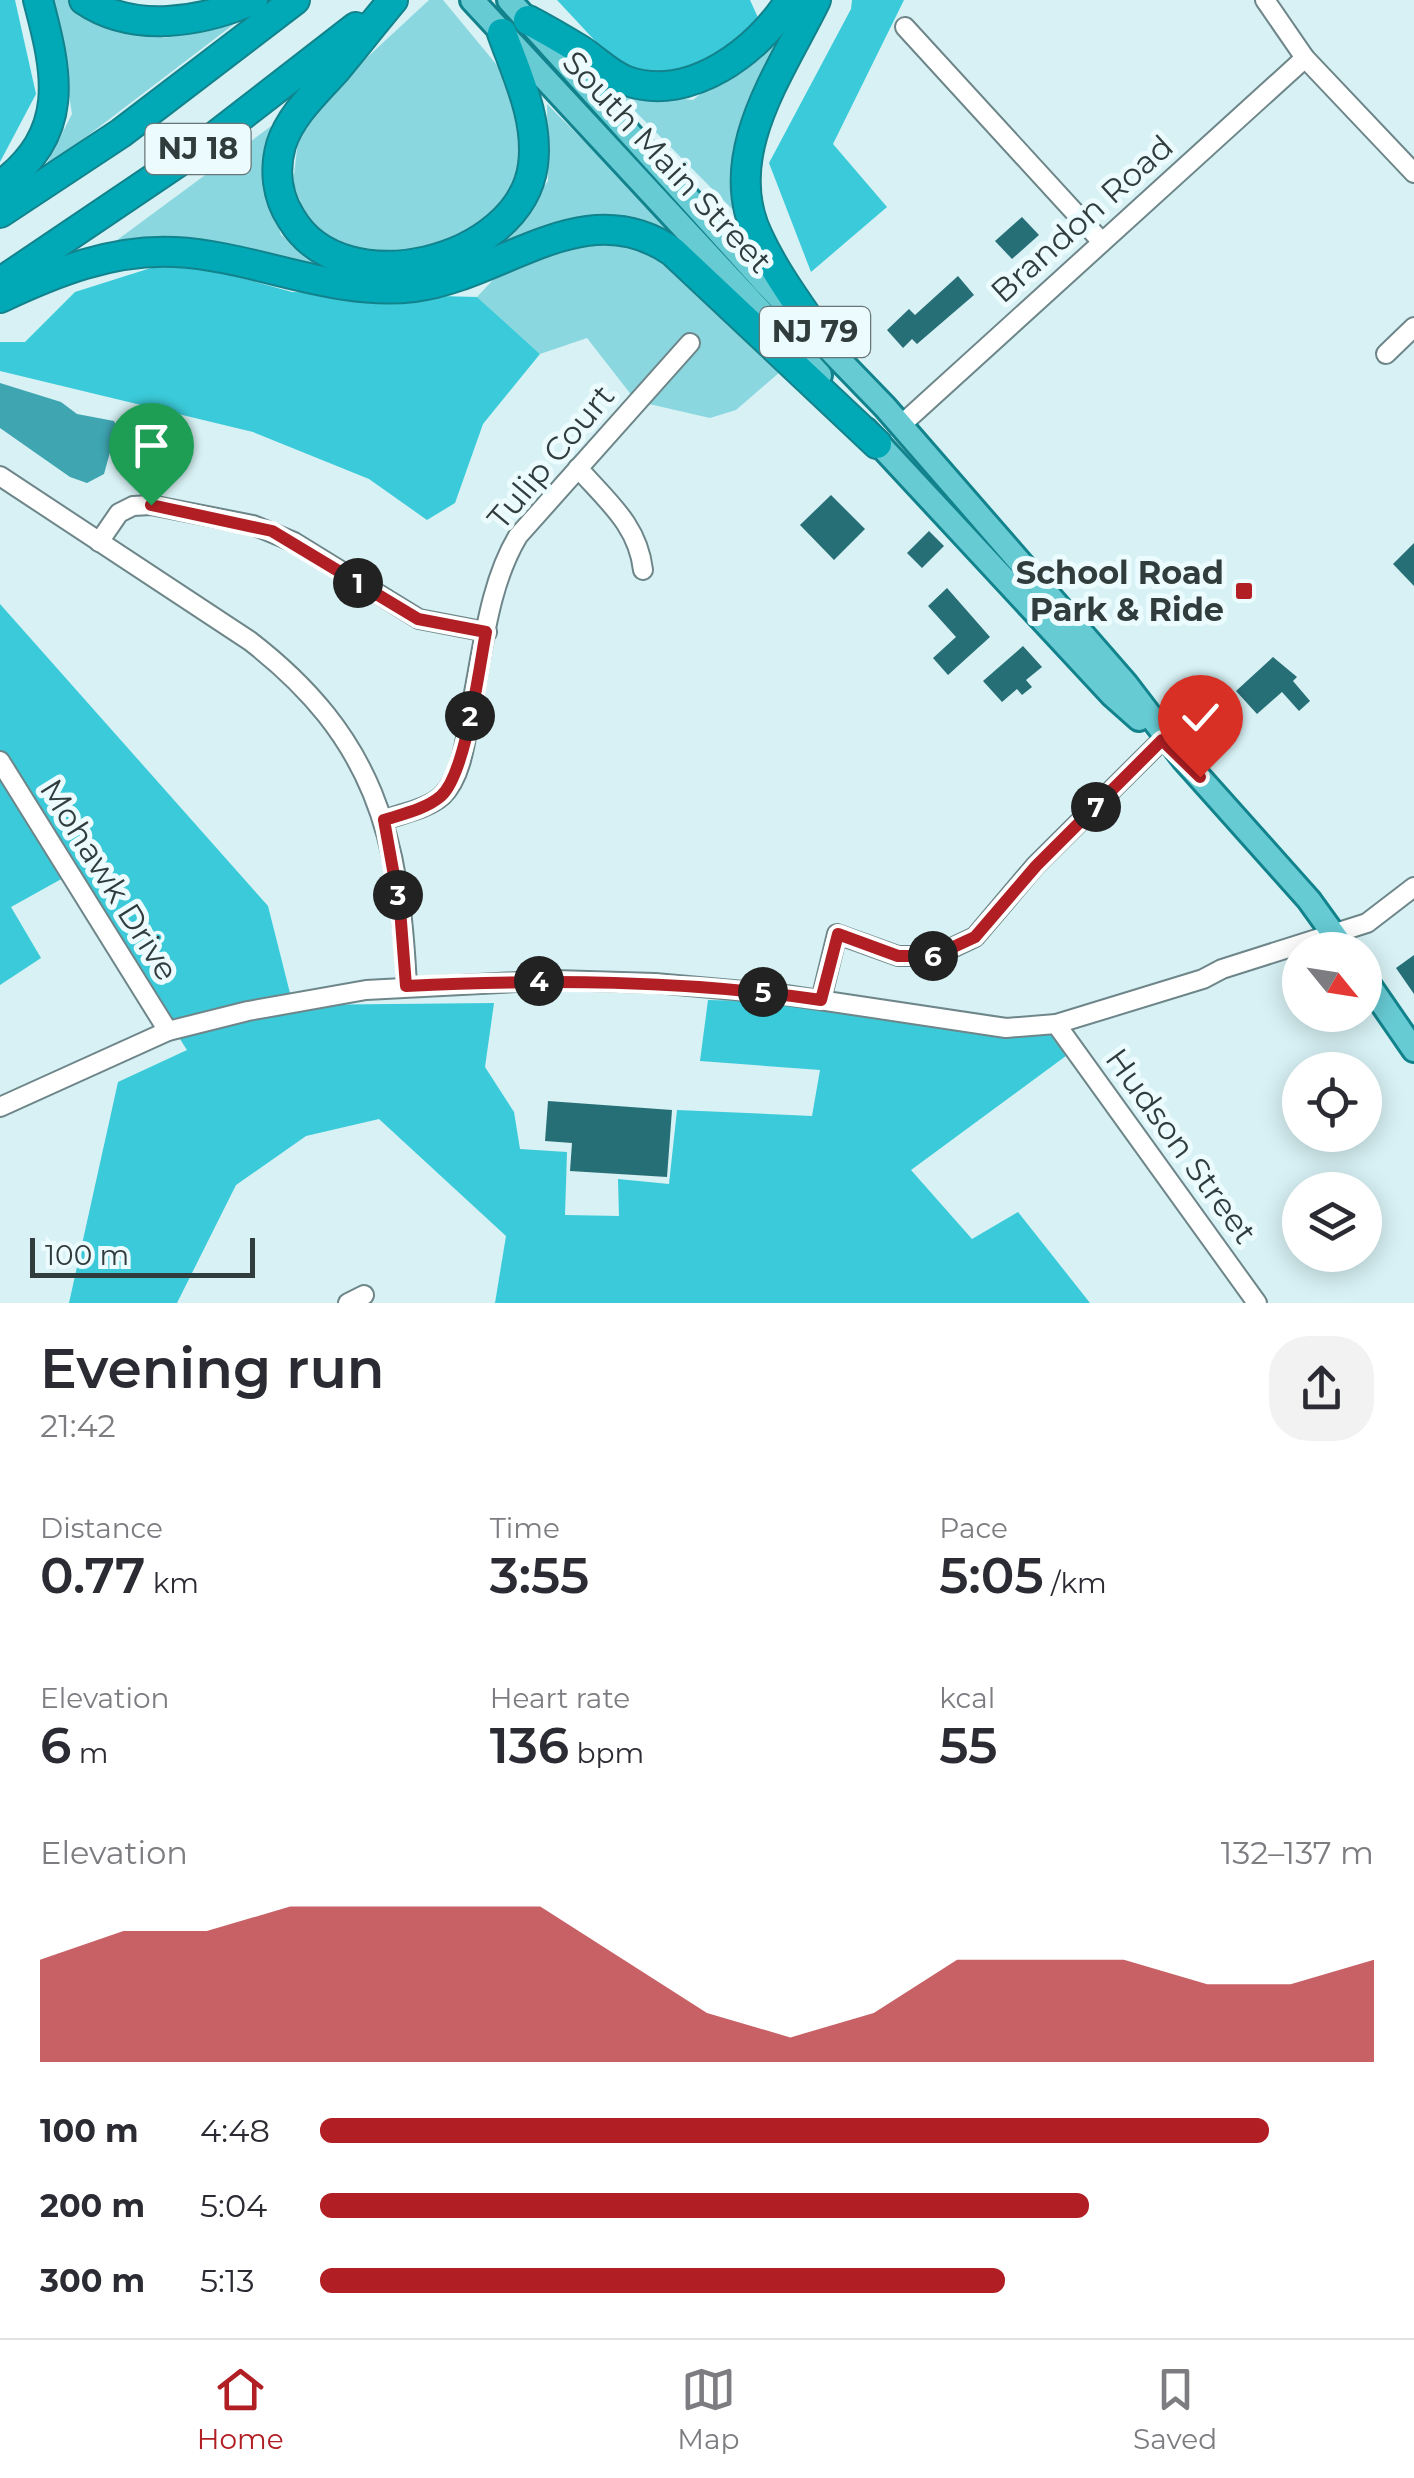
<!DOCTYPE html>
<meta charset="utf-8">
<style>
:root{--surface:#fff;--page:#f2f2f3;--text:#2b2b33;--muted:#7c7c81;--line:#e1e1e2;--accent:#b11f24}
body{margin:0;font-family:Montserrat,sans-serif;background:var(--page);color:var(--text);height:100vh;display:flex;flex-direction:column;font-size:38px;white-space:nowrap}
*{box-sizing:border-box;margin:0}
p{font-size:32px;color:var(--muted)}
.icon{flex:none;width:55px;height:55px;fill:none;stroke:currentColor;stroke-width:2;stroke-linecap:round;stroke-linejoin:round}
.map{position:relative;height:1303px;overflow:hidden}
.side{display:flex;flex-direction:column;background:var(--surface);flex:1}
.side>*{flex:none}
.needle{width:65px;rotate:120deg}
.tools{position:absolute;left:1282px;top:932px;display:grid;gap:20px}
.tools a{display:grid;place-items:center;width:100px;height:100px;border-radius:50%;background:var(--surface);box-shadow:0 5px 25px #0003;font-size:50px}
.scale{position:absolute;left:30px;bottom:25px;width:225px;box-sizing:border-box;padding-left:10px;border:5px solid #313c3d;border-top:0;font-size:28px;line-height:35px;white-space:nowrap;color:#313c3d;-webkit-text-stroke:8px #ecfcfe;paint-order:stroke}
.pin{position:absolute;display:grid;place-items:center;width:85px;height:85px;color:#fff;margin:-102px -42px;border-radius:50% 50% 50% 0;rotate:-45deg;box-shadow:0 0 10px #0007}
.pin .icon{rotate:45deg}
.km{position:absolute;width:50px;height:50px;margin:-25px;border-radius:50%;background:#222;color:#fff;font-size:28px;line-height:50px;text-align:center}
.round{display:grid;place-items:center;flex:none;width:105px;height:105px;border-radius:40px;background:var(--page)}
.headline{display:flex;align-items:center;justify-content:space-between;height:170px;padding:0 40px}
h1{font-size:55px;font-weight:600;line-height:75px}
.metrics{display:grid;grid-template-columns:repeat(3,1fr);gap:15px;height:170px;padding:10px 40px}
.metrics div{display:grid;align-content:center}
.metrics b{font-size:50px;font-weight:600}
.metrics small{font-size:28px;font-weight:400}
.metrics p{font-size:28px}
.chart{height:280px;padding:20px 40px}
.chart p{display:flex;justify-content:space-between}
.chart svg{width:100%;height:180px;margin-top:10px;fill:var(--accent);opacity:.7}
ul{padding:0 40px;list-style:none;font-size:32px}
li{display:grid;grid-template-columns:160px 120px 1fr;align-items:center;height:75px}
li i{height:25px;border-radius:12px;background:var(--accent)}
.menu{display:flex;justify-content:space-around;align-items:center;height:140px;border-top:2px solid var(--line);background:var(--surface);font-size:28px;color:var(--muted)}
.menu a{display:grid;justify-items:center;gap:5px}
.menu .current{color:var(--accent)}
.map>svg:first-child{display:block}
.green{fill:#8bd7e0}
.forest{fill:#3bcad9}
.water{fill:#3ea5b1}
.building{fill:#276f77}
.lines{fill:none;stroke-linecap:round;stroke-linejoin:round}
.minor-casing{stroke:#6e8689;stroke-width:22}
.major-casing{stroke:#12838c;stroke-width:28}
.highway-casing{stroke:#12838c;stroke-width:32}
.minor{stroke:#fff;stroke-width:18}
.major{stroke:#67cbd4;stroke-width:22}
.highway{stroke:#01a9b7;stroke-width:28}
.route-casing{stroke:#fff;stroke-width:20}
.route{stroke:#b11f24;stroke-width:12}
.poi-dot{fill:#b11f24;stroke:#ecfcfe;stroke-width:4}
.labels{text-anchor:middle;stroke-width:10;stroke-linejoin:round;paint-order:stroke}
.shield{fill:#ecfcfe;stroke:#697677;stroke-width:2.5}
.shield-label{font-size:30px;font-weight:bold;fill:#313c3d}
.street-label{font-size:32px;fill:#313c3d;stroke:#ecfcfe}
.poi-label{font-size:32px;font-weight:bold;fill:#313c3d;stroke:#ecfcfe;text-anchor:end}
</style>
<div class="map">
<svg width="1414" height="1303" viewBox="0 0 1414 1303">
<rect width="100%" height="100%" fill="#d7f1f4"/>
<g class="green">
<polygon points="50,0 70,0 87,19 165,38 242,18 44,169 72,114 59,29"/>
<polygon points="429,0 443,0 501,70 521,135 517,184 479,233 400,256 348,251 311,226 293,184 298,140 320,101"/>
<polygon points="801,12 739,216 615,91 693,100"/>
<polygon points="547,104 678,235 616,217 583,219 504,241 548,181"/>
<polygon points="289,113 266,179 281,235 335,272 109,246"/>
<polygon points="600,240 646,246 715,301 780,372 736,410 710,418 636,401 587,338 540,354 477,297 507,265"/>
</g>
<g class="forest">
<polygon points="0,0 15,0 36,94 0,162"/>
<polygon points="557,0 750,0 760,22 711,62 644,78 599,45"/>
<polygon points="852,0 904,0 833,144 887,207 811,272 769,163 851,9"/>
<polygon points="176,260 292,292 477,297 540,354 483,424 455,503 427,520 369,479 253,432 0,371 0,342 25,342 75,292"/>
<polygon points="0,604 268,906 293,1005 494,1003 485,1067 514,1112 520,1149 567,1152 565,1215 619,1216 618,1179 669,1184 677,1110 812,1116 820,1070 700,1061 708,1000 872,1004 1062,1023 1074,1050 911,1170 972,1239 1018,1212 1090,1303 495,1303 506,1236 379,1119 306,1136 236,1185 177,1303 69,1303 118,1082 187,1050 74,872 11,907 41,958 0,985"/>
</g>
<polygon class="water" points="0,383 61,402 77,414 114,421 117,427 104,474 87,483 70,477 0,428"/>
<g class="building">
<polygon points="1022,217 1039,235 1012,259 995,241"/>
<polygon points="958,276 974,295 917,344 912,339 903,348 887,330 909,309 915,315"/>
<polygon points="831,495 865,529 834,560 800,525"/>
<polygon points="929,531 944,546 922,568 907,553"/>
<polygon points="1414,543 1414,586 1393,564"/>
<polygon points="947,588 990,637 948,675 933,658 956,637 928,606"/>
<polygon points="1023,646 1042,667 1026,680 1032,687 1022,695 1017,689 1002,702 983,681"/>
<polygon points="1273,657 1297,677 1293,681 1310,701 1299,711 1282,692 1257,714 1236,691"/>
<polygon points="1414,955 1414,994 1396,968"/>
<polygon points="548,1101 672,1110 667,1177 570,1171 572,1143 545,1141"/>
</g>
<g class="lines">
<defs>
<g id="minor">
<polyline points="1265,0 1305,58 1414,173"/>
<polyline points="905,27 1101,241"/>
<polyline points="1386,354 1414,327"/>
<polyline points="900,426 1305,58"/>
<path d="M578,468C607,501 638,525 643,570"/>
<path d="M0,476L250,641C374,737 400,835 407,987"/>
<polyline points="99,542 119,513 133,506 151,505 253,525 294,542 419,619 487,632"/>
<polyline points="0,761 168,1031"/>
<path d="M384,820C403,813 427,809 442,796C463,776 466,735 471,708C483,651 488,586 518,536L690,343"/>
<polyline points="821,1000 837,934 898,956 935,956 975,937 1035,866 1162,740"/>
<polyline points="1056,1024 1257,1303"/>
<polyline points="0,1107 168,1031 248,1011 366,990 555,980 655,983 779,994 1006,1028 1056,1024 1203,979 1222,969 1367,923 1414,887"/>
<polyline points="348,1303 364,1295"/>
</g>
<g id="major">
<polyline points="472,0 820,375"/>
<polyline points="509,0 766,284 885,407 1126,684 1184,760 1309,900 1345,950"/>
<polyline points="866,430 1112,695 1139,719"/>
<polyline points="1365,979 1414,1050"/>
</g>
<g id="highway">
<path d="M84,0C134,34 201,22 253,0"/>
<path d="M393,0C373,24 354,48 335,71C315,93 290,116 281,145C274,170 277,196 291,218C342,306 520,263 533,165C539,119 517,75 502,33"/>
<path d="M816,0C781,72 719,155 758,236C775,273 800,306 823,340"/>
<path d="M528,20C547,30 564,40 582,51C597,61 610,75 627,81C690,103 759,50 790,0"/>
<path d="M0,186C71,133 58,75 38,0"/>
<polyline points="0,213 121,133 295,0"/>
<polyline points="5,279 205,144 356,27"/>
<path d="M0,298C55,272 112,249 175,252C255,256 333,297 414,287C503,276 585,190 673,252L877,444"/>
</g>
</defs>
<use href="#minor" class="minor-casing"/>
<use href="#major" class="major-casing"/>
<use href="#highway" class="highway-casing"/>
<use href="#minor" class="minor"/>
<use href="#major" class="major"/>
<use href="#highway" class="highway"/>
</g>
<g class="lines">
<defs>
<path id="route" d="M151,505L272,531L418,619L486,632C479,668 466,774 441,796C426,809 403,814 384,820L400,909L406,986C546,979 683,980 821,1000L838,934L898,956H934L975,937L1036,866L1162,740L1200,777"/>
</defs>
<use href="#route" class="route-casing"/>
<use href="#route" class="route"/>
</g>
<rect class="poi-dot" x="1234" y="581" width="20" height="20" rx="5"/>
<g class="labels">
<g class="shield">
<rect x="145.5" y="124" width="105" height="50" rx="8"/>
<rect x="760" y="307" width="110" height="50" rx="8"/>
</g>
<g class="shield-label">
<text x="198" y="159">NJ 18</text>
<text x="815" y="342">NJ 79</text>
</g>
<g class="street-label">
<text transform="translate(667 162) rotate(47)" y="11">South Main Street</text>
<text transform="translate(1082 219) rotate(-42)" y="11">Brandon Road</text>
<text transform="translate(551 457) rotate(-50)" y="11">Tulip Court</text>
<text transform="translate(109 880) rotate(58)" y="11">Mohawk Drive</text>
<text transform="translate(1181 1146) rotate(54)" y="11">Hudson Street</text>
</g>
<g class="poi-label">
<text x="1224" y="584">School Road<tspan x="1224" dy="37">Park &amp; Ride</tspan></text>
</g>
</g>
</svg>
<div class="tools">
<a><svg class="needle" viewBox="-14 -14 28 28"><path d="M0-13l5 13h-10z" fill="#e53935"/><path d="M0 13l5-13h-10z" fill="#7c7c81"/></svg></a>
<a><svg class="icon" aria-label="locate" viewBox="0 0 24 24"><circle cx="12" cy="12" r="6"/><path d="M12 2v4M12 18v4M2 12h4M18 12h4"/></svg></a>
<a><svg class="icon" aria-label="layers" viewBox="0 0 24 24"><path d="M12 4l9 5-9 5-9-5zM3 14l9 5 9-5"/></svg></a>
</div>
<div class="scale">100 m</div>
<div class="pin" style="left:151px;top:505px;background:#1e9e55"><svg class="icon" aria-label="arrive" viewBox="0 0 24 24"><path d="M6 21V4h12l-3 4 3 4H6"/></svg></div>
<div class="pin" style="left:1200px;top:777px;background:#d93025"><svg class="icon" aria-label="check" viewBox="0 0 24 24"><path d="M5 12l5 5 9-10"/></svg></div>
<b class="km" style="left:358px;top:583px">1</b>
<b class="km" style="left:470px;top:716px">2</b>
<b class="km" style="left:398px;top:895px">3</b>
<b class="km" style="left:539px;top:981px">4</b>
<b class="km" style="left:763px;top:992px">5</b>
<b class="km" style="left:933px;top:956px">6</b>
<b class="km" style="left:1096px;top:807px">7</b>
</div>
<section class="side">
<div class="headline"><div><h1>Evening run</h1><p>21:42</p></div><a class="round"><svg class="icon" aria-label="share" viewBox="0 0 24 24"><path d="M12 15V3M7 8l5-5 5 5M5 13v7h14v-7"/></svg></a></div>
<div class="metrics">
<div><p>Distance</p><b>0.77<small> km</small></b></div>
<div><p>Time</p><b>3:55</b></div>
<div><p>Pace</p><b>5:05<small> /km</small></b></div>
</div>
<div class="metrics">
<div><p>Elevation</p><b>6<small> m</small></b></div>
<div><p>Heart rate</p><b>136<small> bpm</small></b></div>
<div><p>kcal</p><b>55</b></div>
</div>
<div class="chart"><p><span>Elevation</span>132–137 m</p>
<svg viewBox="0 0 160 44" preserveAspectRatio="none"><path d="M0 44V19L10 12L20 12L30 6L40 6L50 6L60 6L70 19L80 32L90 38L100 32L110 19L120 19L130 19L140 25L150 25L160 19V44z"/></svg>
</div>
<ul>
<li><b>100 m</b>4:48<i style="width:90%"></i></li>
<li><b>200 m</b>5:04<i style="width:73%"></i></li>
<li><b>300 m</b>5:13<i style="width:65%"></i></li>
</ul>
</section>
<nav class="menu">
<a class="current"><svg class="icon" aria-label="home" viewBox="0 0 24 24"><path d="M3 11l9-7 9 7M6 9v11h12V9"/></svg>Home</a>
<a><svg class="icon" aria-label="map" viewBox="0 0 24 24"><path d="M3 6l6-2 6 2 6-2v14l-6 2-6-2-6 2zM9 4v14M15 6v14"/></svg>Map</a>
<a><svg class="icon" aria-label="saved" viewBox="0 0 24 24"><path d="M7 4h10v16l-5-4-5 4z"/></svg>Saved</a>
</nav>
